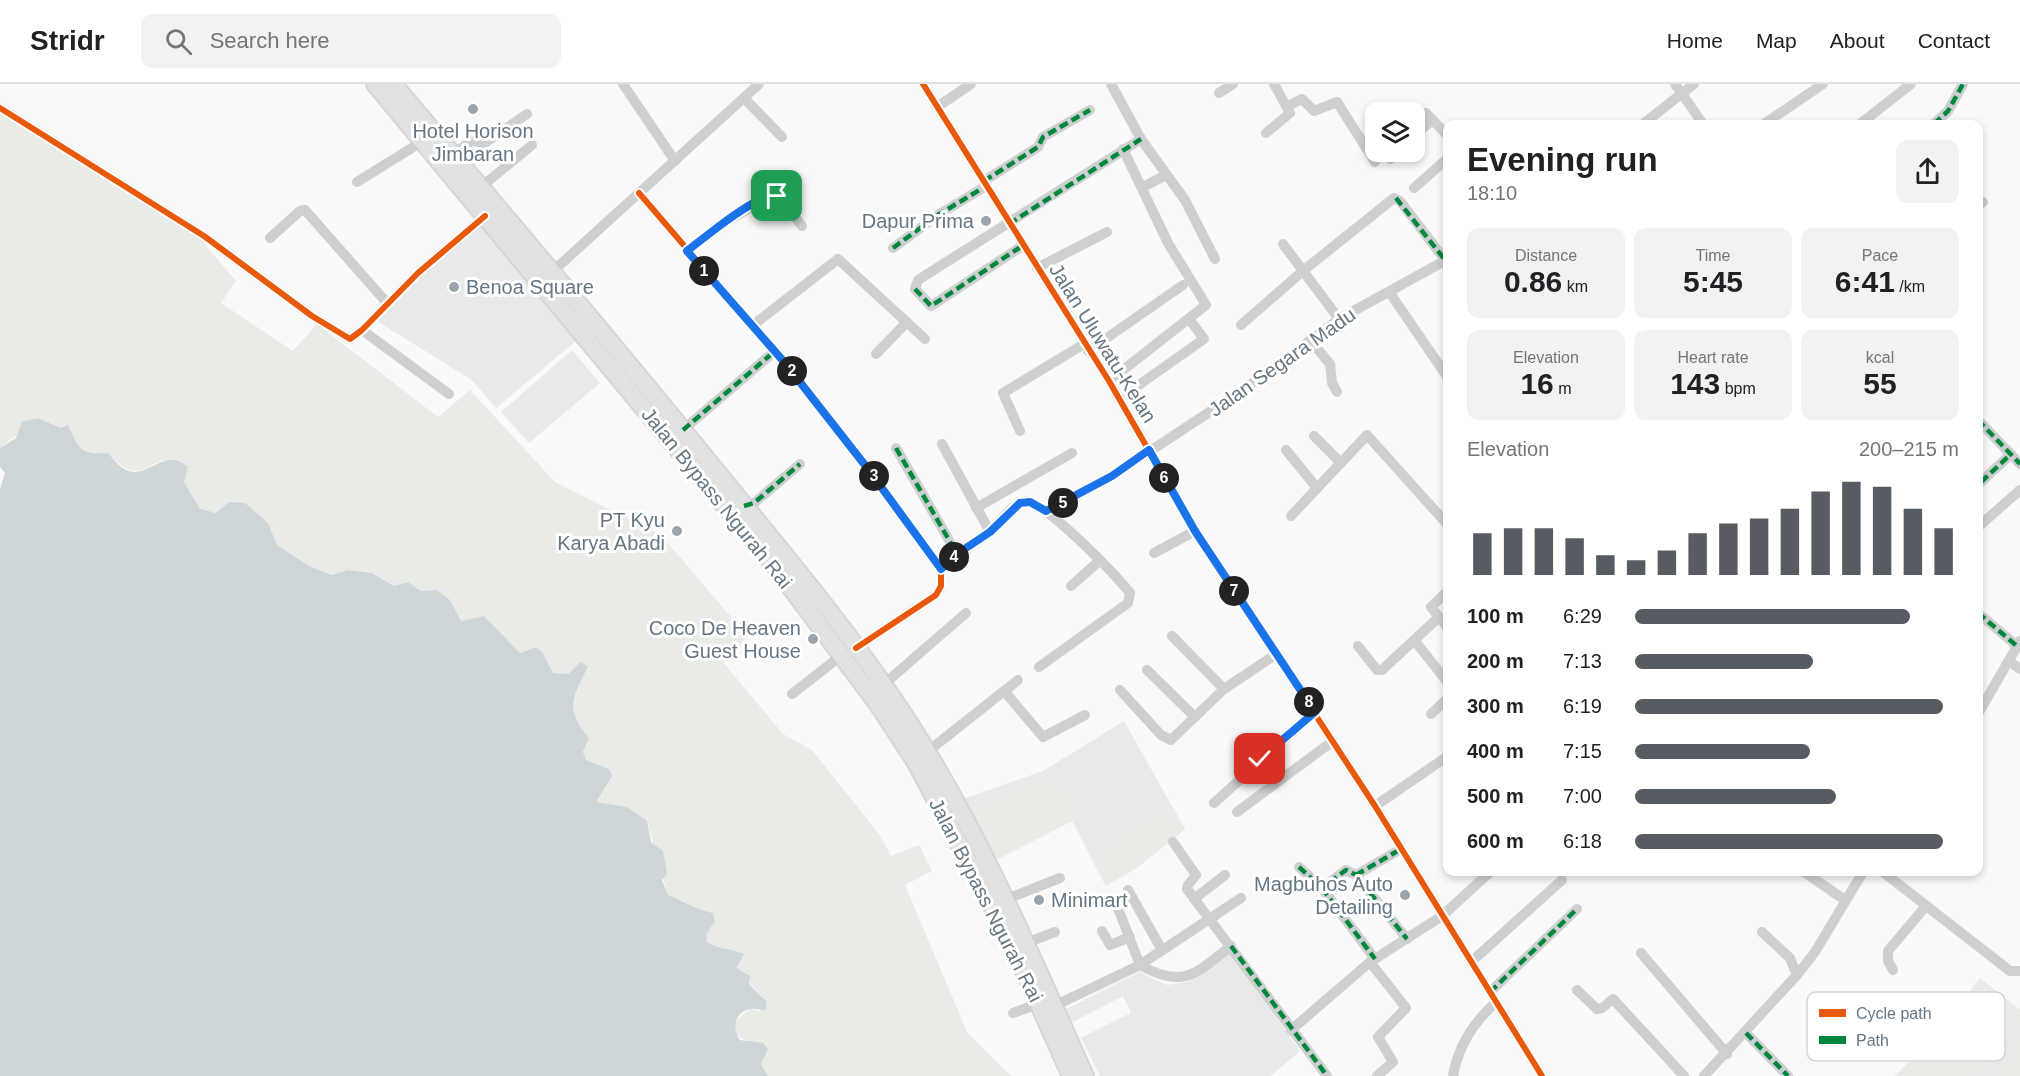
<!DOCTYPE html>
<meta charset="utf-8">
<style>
:root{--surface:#fff;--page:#f2f2f2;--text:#202124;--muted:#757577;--line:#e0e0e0;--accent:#565c61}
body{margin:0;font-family:Helvetica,sans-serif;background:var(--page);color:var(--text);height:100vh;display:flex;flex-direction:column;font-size:22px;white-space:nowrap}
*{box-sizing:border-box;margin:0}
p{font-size:20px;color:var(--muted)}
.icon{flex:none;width:33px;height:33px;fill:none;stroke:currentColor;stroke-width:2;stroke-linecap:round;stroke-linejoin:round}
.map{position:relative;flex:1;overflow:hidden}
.details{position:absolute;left:1443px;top:36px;width:540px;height:756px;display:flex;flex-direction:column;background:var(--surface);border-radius:12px;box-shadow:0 3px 9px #0003}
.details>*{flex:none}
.buttons{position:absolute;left:1365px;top:18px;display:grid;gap:12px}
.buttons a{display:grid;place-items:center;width:60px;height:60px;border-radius:12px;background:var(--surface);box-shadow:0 3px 9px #0003;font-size:30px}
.pin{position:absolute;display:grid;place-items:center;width:51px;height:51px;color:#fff;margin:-26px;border-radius:12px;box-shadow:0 3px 9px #0006}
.km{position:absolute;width:30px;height:30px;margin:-15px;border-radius:50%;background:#222;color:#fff;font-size:16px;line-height:30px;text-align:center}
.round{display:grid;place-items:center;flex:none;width:63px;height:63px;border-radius:12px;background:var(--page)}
.headline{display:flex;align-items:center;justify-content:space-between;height:102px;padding:0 24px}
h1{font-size:33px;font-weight:800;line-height:45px}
.stats{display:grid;grid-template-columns:repeat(3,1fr);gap:9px;height:102px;padding:6px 24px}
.stats div{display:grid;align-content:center;border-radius:12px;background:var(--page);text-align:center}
.stats b{font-size:30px;font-weight:800}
.stats small{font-size:16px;font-weight:400}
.stats p{font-size:16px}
.chart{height:168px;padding:12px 24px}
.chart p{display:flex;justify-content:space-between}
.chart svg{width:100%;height:108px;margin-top:6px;stroke:var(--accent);stroke-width:6}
ul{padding:0 24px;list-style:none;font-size:20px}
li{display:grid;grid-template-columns:96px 72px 1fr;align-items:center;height:45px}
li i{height:15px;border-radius:8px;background:var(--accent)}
header{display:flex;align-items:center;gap:36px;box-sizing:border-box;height:84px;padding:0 30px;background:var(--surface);border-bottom:2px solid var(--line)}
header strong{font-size:28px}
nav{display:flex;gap:33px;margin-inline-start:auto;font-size:21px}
.search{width:420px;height:54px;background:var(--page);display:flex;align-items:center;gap:15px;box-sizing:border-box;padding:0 21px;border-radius:12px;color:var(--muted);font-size:22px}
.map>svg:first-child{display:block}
.built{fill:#e8e9e9}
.green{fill:#e8ebe6}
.water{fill:#ced6d9}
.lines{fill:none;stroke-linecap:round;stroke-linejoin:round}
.highway-casing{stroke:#d5d6d6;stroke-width:20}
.minor{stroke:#cecfd0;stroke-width:10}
.highway{stroke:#e1e2e2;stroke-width:16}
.quiet{stroke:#00873e;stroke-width:4.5;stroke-dasharray:9 4.5;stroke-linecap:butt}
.cycleway-casing{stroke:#fff;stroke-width:10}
.cycleway{stroke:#e8590c;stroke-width:6}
.route-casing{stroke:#fff;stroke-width:12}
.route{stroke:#1a73e8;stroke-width:8}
.poi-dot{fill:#99a4ac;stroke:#fff;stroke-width:2}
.labels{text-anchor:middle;stroke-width:6;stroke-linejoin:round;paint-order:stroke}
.poi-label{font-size:20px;fill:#657683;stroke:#fff;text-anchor:end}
.street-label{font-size:20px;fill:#657683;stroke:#fff}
.key{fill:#fff;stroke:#d1d6da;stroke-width:1.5}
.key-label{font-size:16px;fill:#657683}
</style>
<header>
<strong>Stridr</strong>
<div class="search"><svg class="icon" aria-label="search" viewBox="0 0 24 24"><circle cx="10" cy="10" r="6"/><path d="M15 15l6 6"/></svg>Search here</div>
<nav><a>Home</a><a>Map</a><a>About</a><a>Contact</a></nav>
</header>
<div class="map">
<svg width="2020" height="992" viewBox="0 0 2020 992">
<rect width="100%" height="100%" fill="#f9f9f9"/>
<g class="built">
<polygon points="482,141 577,256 496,324 472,296 377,237 403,206"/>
<polygon points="572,266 600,299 529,359 501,328"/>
<polygon points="1124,637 1185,745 1138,783 1106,802 1072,737 994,777 957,717 1043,687"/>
<polygon points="1230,868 1300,967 1271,992 1100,992 1081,954 1131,929 1123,912 1071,939 1065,926 1139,888 1167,901 1188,898"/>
<polygon points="2020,939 2020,992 1974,992"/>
</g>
<g class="green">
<path d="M0,27L194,148L236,197L221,219L293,267L317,240L438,333L470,306L555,398L661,451L748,553L723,578L783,650L812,666L879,750L891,772L919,761L932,787L905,801L967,948L1011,992H768L761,980L768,965C743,957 715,947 751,925L759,927L766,917L736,884L735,866H719L705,856L707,849L715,837L713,829C696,826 684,817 668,811L647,737L627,723L596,718L609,685L586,676L583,669L589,654C563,621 575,616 587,582L569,590L553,589L542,568L535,563L520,569L484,532L461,537L450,516L437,506L421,507L408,498L394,502L372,489L348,486L333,491L309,482L277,461L268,439L229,418L216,429L200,426L184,398L188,384L162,376C135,391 131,392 108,369C77,371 81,358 60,344C54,340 45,337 38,334L0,364Z"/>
<polygon points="1060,691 1083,728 1072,737 994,777 964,728"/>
<polygon points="1174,725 1185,745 1138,783 1106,802 1089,770"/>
<polygon points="1980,894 2020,926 2020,939 1974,992 1895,992 1938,948"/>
<polygon points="2020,956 2020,992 1988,992"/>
</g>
<path class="water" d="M38,334L61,344L68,341C78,364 81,371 108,369C113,374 119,383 126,386C149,396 163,362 188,383L184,398L200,425L216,429L229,418L245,419L268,439L277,461L309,482L332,491L348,486L372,489L394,502L408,498L421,507L437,506L450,516L461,537L484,532L520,569L536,563L542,568L553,589L569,590L580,578L588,582C573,615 564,623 589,654L583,668L586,676L609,685L612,692L596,718L627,723L647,737L651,758L663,767L667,790L662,796L668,811C684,817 696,826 713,829L715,837L707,849L706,857C723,868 728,863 744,870L736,884L750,892L749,900L766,917V925C761,927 757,924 751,925C735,927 731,945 740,956L763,959L768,965L761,980L768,992H0V405L5,389L0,383V364L16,354L22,338Z"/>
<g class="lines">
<defs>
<g id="highway">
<polyline points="375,0 776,484 877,619 915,677 1010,856 1071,992"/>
<path d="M393,0C504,130 614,261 722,394C786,473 853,552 908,637C980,749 1031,871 1085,992"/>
</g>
</defs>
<use href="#highway" class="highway-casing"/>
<g class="minor">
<polyline points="623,0 675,77"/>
<polyline points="923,0 1109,297 1195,447 1375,722 1542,992"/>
<polyline points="1111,0 1141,55 1185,116 1215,175"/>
<polyline points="1675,0 1703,40"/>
<polyline points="1219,9 1233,0"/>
<polyline points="744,14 782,53"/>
<polyline points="1288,22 1302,15 1314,27 1337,18 1375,78"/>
<polyline points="937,23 971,0"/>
<polyline points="0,24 204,152 312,232 350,255 362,246 418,189 485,132"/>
<polyline points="1426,29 1448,52"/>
<polyline points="1643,40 1694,0"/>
<polyline points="1764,40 1823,0"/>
<polyline points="1860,40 1911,0"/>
<polyline points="1934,40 1948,27 1963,0"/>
<polyline points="1266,49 1290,29 1274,0"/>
<polyline points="1414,52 1432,36"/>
<polyline points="453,70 473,56 482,61 527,30"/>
<polyline points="1390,75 1398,68"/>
<polyline points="984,97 1038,63 1043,53 1090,26"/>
<polyline points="357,98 423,57"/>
<polyline points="481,103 532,61"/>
<polyline points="1143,103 1166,91"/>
<polyline points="1414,104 1448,74"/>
<polyline points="639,109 785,279 868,385 941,485 941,502 936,511 856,564"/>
<polyline points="1978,122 1983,118"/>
<polyline points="270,154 300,127 305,126 387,219"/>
<polyline points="1283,160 1339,235"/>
<polyline points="1022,162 931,222 915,205 918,196 1141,55"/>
<polyline points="893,164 938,131 986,102"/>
<polyline points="687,167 726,138 772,111 779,113 802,142"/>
<polyline points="1037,184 1107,148"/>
<polyline points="552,188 759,0"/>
<polyline points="1390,209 1448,294"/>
<polyline points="1241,241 1304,186 1394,114 1400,117 1445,176"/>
<polyline points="752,242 838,175 925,255"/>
<polyline points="362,246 449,310"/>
<polyline points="1310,256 1330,280 1332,299 1337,308"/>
<polyline points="1088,267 1183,201"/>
<polyline points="876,270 907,238"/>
<polyline points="1109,297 1206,221 1168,159 1123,65"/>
<polyline points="1119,315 1204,255 1189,235"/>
<polyline points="1978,336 2020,380"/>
<polyline points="683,346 775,267"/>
<polyline points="1020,347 1003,309 1084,260"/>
<polyline points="1314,352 1341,379"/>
<polyline points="942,360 990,448"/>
<polyline points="896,364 957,470"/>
<polyline points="1286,366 1317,404"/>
<polyline points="1981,398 2011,370"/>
<polyline points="744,422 754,419 800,380"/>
<polyline points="976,424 1072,369"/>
<polyline points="1046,427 1112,392 1240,308 1339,235 1448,175"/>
<polyline points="1291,432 1367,351 1448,441"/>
<polyline points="1978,443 2020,406"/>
<polyline points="1154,469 1195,447"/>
<path d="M941,485C956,470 975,461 991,447C1002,437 1010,420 1027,417C1051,424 1113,488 1130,509L1128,519L1039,583"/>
<polyline points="1071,502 1099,477"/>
<polyline points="1448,507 1431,523 1448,544"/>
<polyline points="1978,529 2017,562"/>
<polyline points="1172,552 1224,605"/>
<polyline points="1415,557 1448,599"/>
<polyline points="1358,562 1377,586 1382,586 1439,533"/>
<polyline points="2009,577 2020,585"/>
<polyline points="1147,586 1195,633"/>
<polyline points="883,601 966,529"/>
<polyline points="1120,606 1161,651 1171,656 1224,605 1275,571"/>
<polyline points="1005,608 1043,653 1085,631"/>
<polyline points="792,610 842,571"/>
<polyline points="1431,630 1448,614"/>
<polyline points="1978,630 2020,557"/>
<polyline points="927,668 1018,596"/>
<polyline points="1214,719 1315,628"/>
<polyline points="1375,722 1448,672"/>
<polyline points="1237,728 1333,657"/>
<polyline points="1173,758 1196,791 1188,801 1187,805 1327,992"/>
<polyline points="1299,783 1322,804 1346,786 1356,791 1407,855"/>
<polyline points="1804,788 1845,816"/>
<polyline points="1883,788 2010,887 2020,887"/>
<polyline points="1356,791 1401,765"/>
<polyline points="1322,804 1375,875"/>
<polyline points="1128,806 1162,866"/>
<polyline points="1007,815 1060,794"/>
<polyline points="1194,815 1225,791"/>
<path d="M1116,819L1140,881C1184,906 1196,889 1231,862"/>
<polyline points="1102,847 1110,861 1130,853"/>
<polyline points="1762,848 1790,874 1797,891"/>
<polyline points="1026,859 1055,848"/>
<polyline points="1641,869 1727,970"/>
<polyline points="1370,878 1406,924 1378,953 1393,978 1377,992"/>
<polyline points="1471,878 1562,796"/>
<polyline points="1893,886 1888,877 1888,867 1925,823"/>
<polyline points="1577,906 1597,925 1602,924 1613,915 1684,992"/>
<polyline points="1490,908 1577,825"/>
<polyline points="1054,922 1140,881 1241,814"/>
<polyline points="1013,929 1038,920"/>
<polyline points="1291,946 1370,878 1442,832 1490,788"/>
<polyline points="1746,949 1788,992"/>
<path d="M1453,992C1458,962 1474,938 1496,918"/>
<polyline points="1704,992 1797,891 1815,868 1863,788"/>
</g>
<use href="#highway" class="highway"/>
<g class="quiet">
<polyline points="1934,40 1948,27 1963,0"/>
<polyline points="984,97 1038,63 1043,53 1090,26"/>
<polyline points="1396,114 1445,176"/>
<polyline points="1009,140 1141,55"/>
<polyline points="893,164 938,131 986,102"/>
<polyline points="915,205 931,222 1022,162"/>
<polyline points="1978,336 2020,380"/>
<polyline points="683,346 775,267"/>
<polyline points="896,364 957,470"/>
<polyline points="1981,398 2011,370"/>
<polyline points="744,422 754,419 800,380"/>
<polyline points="1978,529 2017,562"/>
<polyline points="1299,783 1322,804 1346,786 1356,791 1407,855"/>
<polyline points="1356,791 1401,765"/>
<polyline points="1322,804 1375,875"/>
<polyline points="1231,862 1327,992"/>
<polyline points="1490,908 1577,825"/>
<polyline points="1746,949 1788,992"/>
</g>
<defs>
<g id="cycleway">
<polyline points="923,0 1109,297 1195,447 1375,722 1542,992"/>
<polyline points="0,24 204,152 312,232 350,255 362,246 418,189 485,132"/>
<polyline points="639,109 785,279 868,385 941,485 941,502 936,511 856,564"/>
</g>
</defs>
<use href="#cycleway" class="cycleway-casing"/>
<use href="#cycleway" class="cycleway"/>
</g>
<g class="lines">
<defs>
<path id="route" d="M777,112C759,107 703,155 687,167L785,279L868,385L941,485L957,470L990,448L1020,419L1030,418L1046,427L1112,392L1149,366L1195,447L1315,628L1260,675"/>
</defs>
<use href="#route" class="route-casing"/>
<use href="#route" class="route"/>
</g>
<g class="poi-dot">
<circle cx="473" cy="25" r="6"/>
<circle cx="986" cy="137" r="6"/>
<circle cx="454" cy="203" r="6"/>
<circle cx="677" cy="447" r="6"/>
<circle cx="813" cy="555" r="6"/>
<circle cx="1405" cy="811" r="6"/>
<circle cx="1039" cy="816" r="6"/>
</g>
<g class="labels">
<g class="poi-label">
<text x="473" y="54" text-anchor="middle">Hotel Horison<tspan x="473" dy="23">Jimbaran</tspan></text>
<text x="974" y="144">Dapur Prima</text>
<text x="466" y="210" text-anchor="start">Benoa Square</text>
<text x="665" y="443">PT Kyu<tspan x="665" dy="23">Karya Abadi</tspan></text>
<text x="801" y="551">Coco De Heaven<tspan x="801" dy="23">Guest House</tspan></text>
<text x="1393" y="807">Magbuhos Auto<tspan x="1393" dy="23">Detailing</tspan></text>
<text x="1051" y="823" text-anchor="start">Minimart</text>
</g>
<g class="street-label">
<text transform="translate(1103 259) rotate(58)" y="7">Jalan Uluwatu-Kelan</text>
<text transform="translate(1282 278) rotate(-35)" y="7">Jalan Segara Madu</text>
<text transform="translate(717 414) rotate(51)" y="7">Jalan Bypass Ngurah Rai</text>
<text transform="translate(986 816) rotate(63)" y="7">Jalan Bypass Ngurah Rai</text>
</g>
</g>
<rect x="1807" y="908" width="198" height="69" rx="9" class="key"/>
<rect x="1819" y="925" width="27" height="8" fill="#e8590c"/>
<rect x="1819" y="952" width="27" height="8" fill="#00873e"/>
<g class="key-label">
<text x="1856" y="935">Cycle path</text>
<text x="1856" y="962">Path</text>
</g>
</svg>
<div class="buttons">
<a><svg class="icon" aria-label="layers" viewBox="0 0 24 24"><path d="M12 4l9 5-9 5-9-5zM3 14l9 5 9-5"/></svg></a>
</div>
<div class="pin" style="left:777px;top:112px;background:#1e9e55"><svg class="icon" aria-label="arrive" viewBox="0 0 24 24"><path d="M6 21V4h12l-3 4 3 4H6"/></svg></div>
<div class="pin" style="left:1260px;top:675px;background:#d93025"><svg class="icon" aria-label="check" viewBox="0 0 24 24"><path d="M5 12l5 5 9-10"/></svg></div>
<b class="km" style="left:704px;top:187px">1</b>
<b class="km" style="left:792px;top:287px">2</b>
<b class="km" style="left:874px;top:392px">3</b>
<b class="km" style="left:954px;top:473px">4</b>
<b class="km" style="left:1063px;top:419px">5</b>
<b class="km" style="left:1164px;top:394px">6</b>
<b class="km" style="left:1234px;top:507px">7</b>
<b class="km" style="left:1309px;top:618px">8</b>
<section class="details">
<div class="headline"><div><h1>Evening run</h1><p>18:10</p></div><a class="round"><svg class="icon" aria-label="share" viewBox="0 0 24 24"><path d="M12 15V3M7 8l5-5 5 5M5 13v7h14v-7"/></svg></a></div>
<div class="stats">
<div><p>Distance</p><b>0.86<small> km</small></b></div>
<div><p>Time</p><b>5:45</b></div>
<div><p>Pace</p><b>6:41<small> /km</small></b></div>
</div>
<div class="stats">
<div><p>Elevation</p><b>16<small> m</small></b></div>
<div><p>Heart rate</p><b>143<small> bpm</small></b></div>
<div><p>kcal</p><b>55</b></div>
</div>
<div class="chart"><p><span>Elevation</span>200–215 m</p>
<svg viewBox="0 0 160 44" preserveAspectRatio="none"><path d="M5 44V27M15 44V25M25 44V25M35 44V29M45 44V36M55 44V38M65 44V34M75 44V27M85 44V23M95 44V21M105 44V17M115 44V10M125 44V6M135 44V8M145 44V17M155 44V25"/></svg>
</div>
<ul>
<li><b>100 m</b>6:29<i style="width:85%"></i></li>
<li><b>200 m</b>7:13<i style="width:55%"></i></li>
<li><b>300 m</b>6:19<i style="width:95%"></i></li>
<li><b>400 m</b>7:15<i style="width:54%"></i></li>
<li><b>500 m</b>7:00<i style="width:62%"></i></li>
<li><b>600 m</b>6:18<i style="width:95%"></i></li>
</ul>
</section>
</div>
